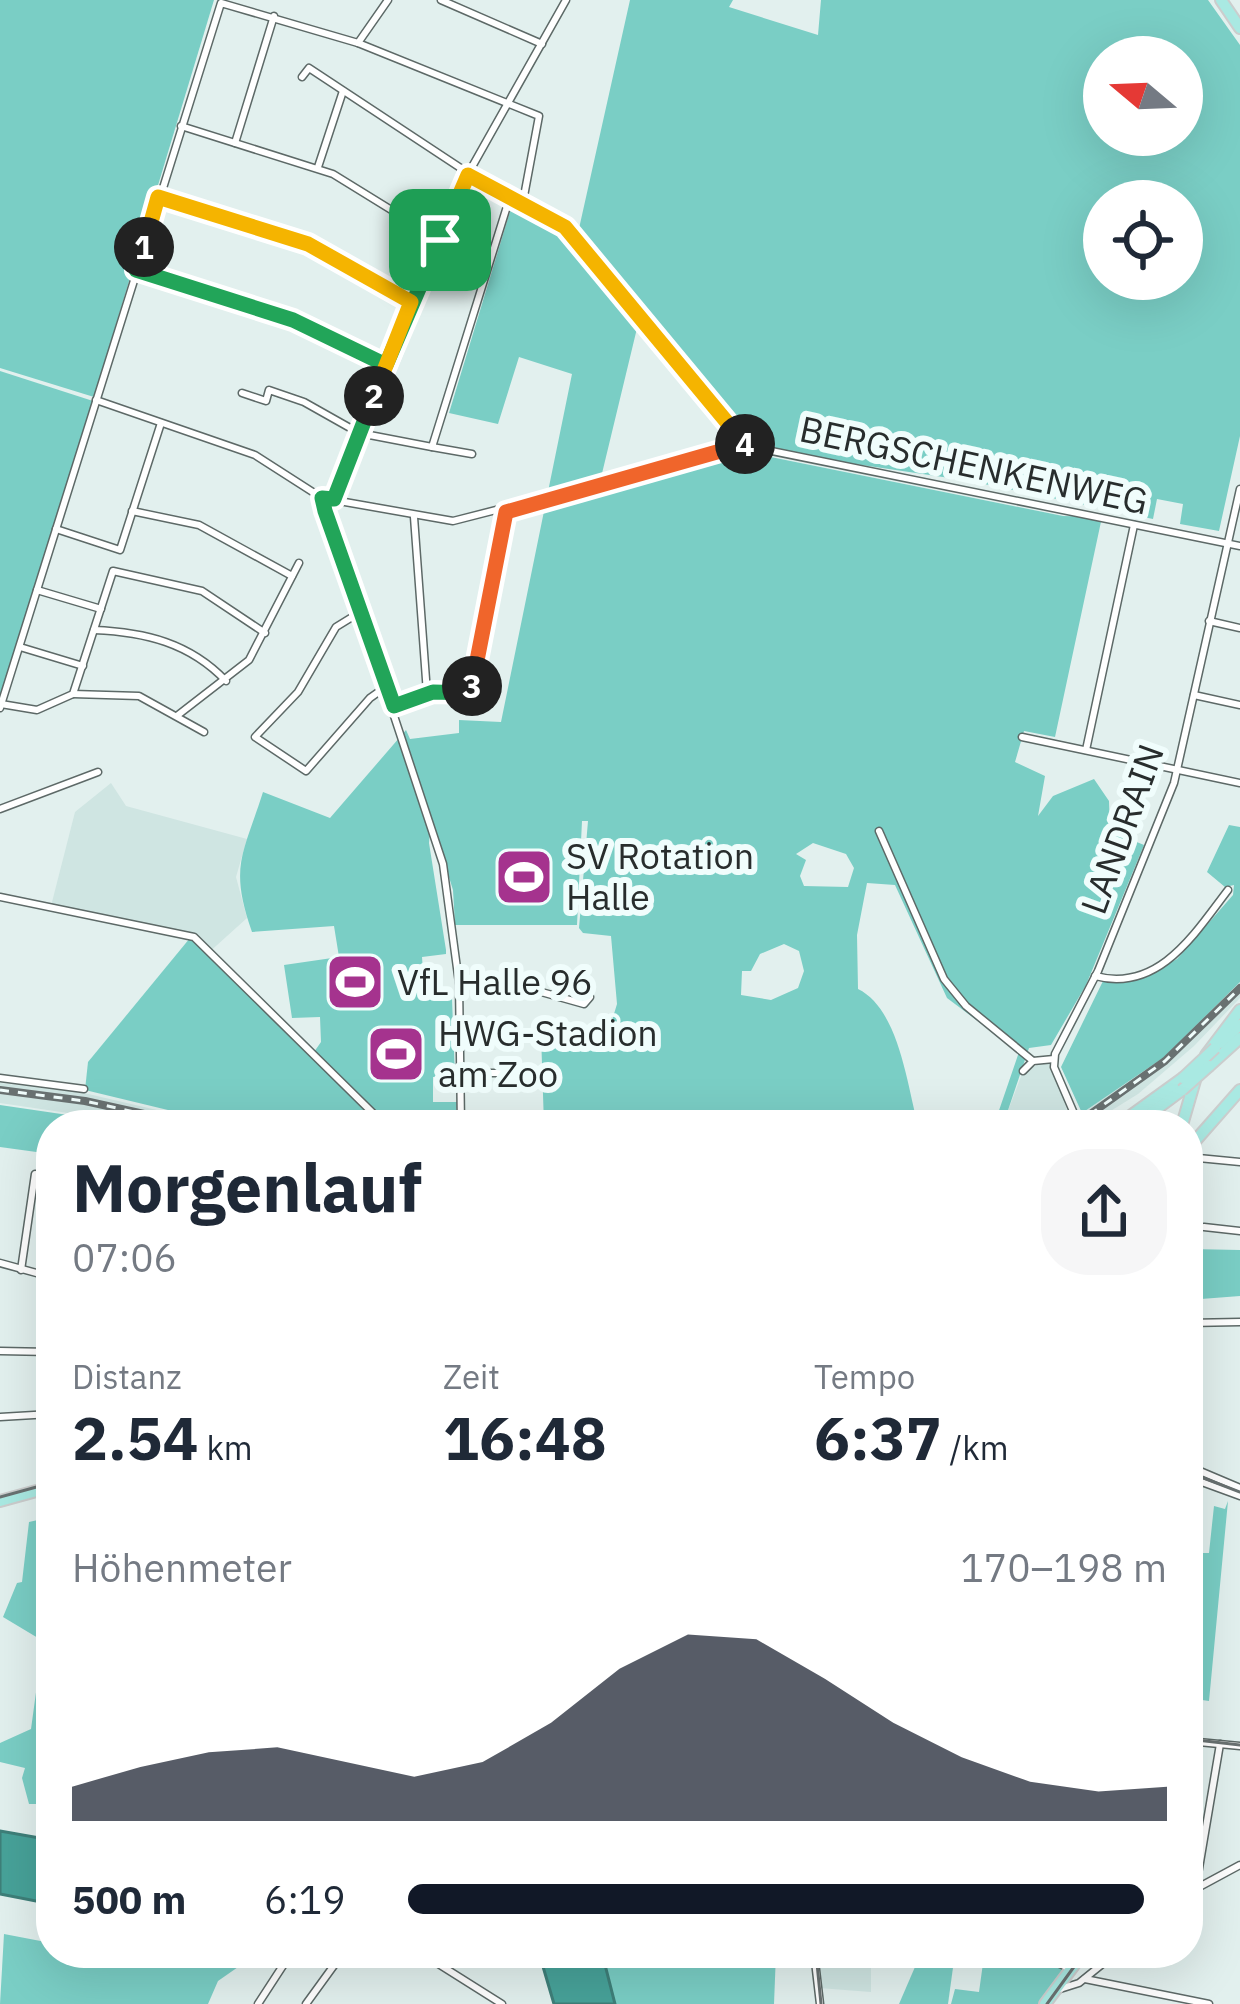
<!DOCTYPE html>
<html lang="de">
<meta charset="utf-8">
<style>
:root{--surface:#fff;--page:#f6f6f7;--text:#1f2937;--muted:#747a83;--accent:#111827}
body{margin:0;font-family:"IBM Plex Sans",sans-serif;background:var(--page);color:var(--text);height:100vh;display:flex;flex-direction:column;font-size:45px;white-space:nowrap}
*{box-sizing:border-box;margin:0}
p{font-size:39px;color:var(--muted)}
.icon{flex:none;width:66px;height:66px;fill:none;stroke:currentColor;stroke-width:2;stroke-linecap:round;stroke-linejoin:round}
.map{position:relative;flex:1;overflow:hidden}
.sheet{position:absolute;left:36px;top:1110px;width:1167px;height:858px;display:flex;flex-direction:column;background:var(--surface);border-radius:48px;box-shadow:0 12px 48px #0002}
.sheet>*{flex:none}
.needle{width:78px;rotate:289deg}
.controls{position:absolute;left:1083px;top:36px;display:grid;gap:24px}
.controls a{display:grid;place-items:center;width:120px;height:120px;border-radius:50%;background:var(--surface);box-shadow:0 12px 48px #0002;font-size:60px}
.pin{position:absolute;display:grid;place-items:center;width:102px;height:102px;color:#fff;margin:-51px;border-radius:24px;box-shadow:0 6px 18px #0006}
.km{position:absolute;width:60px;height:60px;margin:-30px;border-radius:50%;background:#222;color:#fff;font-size:33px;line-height:60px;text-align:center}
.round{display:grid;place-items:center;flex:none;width:126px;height:126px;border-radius:48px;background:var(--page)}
.summary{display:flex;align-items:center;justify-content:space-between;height:204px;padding:0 36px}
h1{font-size:66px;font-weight:800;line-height:90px}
.stats{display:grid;grid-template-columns:repeat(3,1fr);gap:18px;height:204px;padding:12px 36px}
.stats div{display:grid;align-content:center}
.stats b{font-size:60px;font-weight:800}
.stats small{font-size:33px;font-weight:400}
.stats p{font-size:33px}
.chart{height:336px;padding:24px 36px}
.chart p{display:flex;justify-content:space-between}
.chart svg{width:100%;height:216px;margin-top:12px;fill:var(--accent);opacity:.7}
ul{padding:0 36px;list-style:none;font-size:39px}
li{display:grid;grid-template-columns:192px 144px 1fr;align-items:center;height:90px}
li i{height:30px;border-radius:15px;background:var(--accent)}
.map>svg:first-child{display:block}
.built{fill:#cfe5e2}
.green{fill:#7acec5;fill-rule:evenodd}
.water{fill:#47a299;stroke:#3e7f79;stroke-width:3}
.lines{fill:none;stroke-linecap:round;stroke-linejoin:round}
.minor-casing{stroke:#5d6967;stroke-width:9}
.major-casing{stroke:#cbcdcd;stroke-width:14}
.minor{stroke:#fff;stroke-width:6}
.major{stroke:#a9e9e2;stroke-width:10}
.tram{stroke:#697171;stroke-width:3}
.rail-casing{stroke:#697171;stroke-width:8}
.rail{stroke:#f0fdfc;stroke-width:3;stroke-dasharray:9;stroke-linecap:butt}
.major-bridge-casing{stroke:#cbcdcd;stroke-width:14;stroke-linecap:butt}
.major-bridge{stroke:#a9e9e2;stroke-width:10}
.split-1-casing{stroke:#fff;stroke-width:24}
.split-2-casing{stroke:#fff;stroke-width:24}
.split-3-casing{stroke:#fff;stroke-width:24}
.split-4-casing{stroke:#fff;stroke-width:24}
.split-5-casing{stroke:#fff;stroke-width:24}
.split-1{stroke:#22a559;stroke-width:15}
.split-2{stroke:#f5b400;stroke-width:15}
.split-3{stroke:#22a559;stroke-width:15}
.split-4{stroke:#f0652b;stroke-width:15}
.split-5{stroke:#f5b400;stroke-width:15}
.labels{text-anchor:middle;stroke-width:12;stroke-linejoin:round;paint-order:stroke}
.street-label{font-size:36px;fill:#282d2d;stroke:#f0fdfc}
.poi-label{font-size:36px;fill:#282d2d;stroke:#f0fdfc;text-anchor:start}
</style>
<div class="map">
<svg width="1240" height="2004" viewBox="0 0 1240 2004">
<rect width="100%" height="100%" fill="#e2f0ee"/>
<g class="built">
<polygon points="111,783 126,806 247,839 236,877 247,918 206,955 190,938 51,906 75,812"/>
<polygon points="1240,982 1240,998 1194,1046 1138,1094 1088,1125 1082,1113 1163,1058"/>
<polygon points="1052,1059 1068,1114 1047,1125 1011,1125 1006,1116 1023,1071"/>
<polygon points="0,1083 84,1093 221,1125 149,1125 0,1103"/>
<polygon points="816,1953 871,1953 871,1992 819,1988"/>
</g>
<g class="green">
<polygon points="0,0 214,0 94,397 0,368"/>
<path d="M630,0H733L729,7L818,35L821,0H1208L1240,45V436L1219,531L1180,524L1183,504L1157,499L1153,519L970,481L747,448L639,320L598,490L746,452L1063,516L1102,517L1055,737L1024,731L1015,762L1045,776L1038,816L1053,796L1094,779L1109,801L1110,831L1144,845L1086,985L1051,1045L1029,1048L1003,1125H994L1019,1052L947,998L895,885L867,883L857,935L858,989C899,1009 907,1085 918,1125H544L541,1034L607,1037L617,1004L611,936L583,933L579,928L588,821H582L577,925H455L453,890L431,819L429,843L446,950V954L422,957L425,998L452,999L455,1076L433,1077V1102H457L456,1125H390L314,1052L321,1042L320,1017L292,1018L284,965L339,957L334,926L252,932C229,866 243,855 263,792L330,818L406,730L410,739L459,733V720L501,722L572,374L519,357L498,424L449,413L512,205L578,233ZM1104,57H1182V135H1104ZM1104,201H1182V279H1104ZM813,843L846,854L854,868L848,887L804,886L800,876L806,860L796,854ZM784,944L799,951L804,971L798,988L771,1000L741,995L742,971H751L760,954Z"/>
<polygon points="0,371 93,401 0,701"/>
<polygon points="1229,825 1240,827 1240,982 1163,1058 1082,1113 1061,1067 1103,981 1153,971 1177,959 1233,895 1234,885 1225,887 1207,872"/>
<polygon points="190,938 381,1125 230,1125 85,1090 88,1062"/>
<polygon points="0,1105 136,1125 51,1125 51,1154 0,1147"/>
<polygon points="1190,1249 1240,1250 1240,1296 1188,1300"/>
<polygon points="1228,1501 1209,1701 1195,1699 1203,1620 1193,1618 1200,1553 1209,1553 1214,1506 1225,1509"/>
<polygon points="51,1517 51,1804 29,1804 22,1778 25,1768 0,1762 0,1743 31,1729 43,1641 3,1617 17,1583 22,1582 29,1522"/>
<polygon points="4,1934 51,1943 51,1953 258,1953 218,1981 208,2004 0,2004"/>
<polygon points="602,1953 776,1953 774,2004 615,2004"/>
<polygon points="921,1953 955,1953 948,2004 899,2004"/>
<polygon points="984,1956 1052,1962 1064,1971 1040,2004 951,2004 955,1989 979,1992"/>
</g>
<g class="water">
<polygon points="0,1831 51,1840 51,1904 0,1894"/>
<polygon points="539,1953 602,1953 615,2004 554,2004"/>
</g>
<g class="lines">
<defs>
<g id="minor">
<polyline points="441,0 542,44"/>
<polyline points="358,43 388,0"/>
<polyline points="302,77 309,68 509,200 565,227 747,446"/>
<polyline points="181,126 333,174 440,240"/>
<polyline points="235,143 274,16"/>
<polyline points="318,167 343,91"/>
<polyline points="158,197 307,245 411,302"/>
<polyline points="137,270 293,320 385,365"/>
<polyline points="242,393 266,401 269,390 304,402 359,433 432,447"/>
<polyline points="96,400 255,455 322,498 453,521 747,446 1240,546"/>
<polyline points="472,454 432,447 509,200"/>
<polyline points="322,498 443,864 459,983 461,1125"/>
<polyline points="334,499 411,302 468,174 566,0"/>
<polyline points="132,511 199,525 292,576"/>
<polyline points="414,517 427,693"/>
<polyline points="56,529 120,550 161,423"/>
<polyline points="37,590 101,609"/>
<polyline points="362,611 336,627 298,692 255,737 306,771 370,698 387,686"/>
<polyline points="1209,621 1240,628"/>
<path d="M94,630C145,632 190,643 226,681"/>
<polyline points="20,647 83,666"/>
<polyline points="73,694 139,696 204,732"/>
<polyline points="1194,695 1240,705"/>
<polyline points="1,704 37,710 73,694 113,571 202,591 265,633"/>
<polyline points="394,706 427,693 471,693 506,512"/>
<polyline points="0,708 221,3 358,43 539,116 522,207"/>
<polyline points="178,715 249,660 299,563"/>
<polyline points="1022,737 1240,783"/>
<polyline points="1086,750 1134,525"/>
<polyline points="0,809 98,772"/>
<polyline points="879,831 944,979 966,1006 1033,1061"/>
<polyline points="0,897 194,937 385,1125"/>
<path d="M1095,976C1159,993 1195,933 1228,890"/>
<polyline points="459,983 520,986 584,1004 590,997 584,992 578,998"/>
<polyline points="1023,1071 1033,1061 1054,1059"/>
<polyline points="463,1073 522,1073"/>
<polyline points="0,1078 84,1089"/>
<polyline points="1079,1125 1054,1067 1055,1054 1098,971 1174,783 1240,489"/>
<polyline points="1188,1157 1240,1162"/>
<polyline points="1204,1227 1240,1231"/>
<polyline points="0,1263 51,1277"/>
<polyline points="21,1270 35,1174"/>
<polyline points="1188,1323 1240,1322"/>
<polyline points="0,1351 51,1352"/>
<polyline points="0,1417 51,1414"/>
<polyline points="1188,1466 1240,1488"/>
<polyline points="1188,1477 1240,1496"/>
<polyline points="1188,1741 1240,1746"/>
<polyline points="1196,1886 1220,1744"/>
<polyline points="1188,1893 1240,1865"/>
<polyline points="421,1953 502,2004"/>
<polyline points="814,1953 820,2004"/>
<polyline points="975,1953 1053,1961 1071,1969"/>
<polyline points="1085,1979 1209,2004"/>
<polyline points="1060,1989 1079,1983 1116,1953"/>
<polyline points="258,2004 284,1964 300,1953"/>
<polyline points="306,2004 343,1953"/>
</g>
<g id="major">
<polyline points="1221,0 1240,28"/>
<polyline points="1220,1043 1240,1025"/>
<polyline points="1206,1055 1240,1010"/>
<polyline points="1209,1066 1240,1038"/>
<polyline points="1118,1125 1183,1078"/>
<polyline points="1135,1125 1182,1090"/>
<polyline points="1182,1125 1196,1077"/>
<polyline points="1188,1149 1240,1090"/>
<polyline points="0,1501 51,1487"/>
<polyline points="1045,2004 1083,1953"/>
</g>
</defs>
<use href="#minor" class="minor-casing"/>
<use href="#major" class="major-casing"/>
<use href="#minor" class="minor"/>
<use href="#major" class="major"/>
<g class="tram">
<polyline points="1188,1472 1240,1492"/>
<polyline points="0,1497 51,1483"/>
<polyline points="1188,1739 1240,1745"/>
<polyline points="816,1953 821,2004"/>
<polyline points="1047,2004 1084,1953"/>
</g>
<defs>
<g id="rail">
<polyline points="0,1090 85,1101 194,1125"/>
<polyline points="1075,1125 1165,1061 1240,988"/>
</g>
</defs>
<use href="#rail" class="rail-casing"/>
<use href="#rail" class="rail"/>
<defs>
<g id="major-bridge">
<polyline points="1183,1078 1215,1048"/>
<polyline points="1182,1090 1209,1066"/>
</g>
</defs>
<use href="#major-bridge" class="major-bridge-casing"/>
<use href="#major-bridge" class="major-bridge"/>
</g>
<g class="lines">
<defs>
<polyline id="split-1" points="144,247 136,270 293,320 386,365 440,240"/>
<polyline id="split-2" points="144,247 158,197 308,244 411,302 374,396"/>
<polyline id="split-3" points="374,396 334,499 322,498 325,511 394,706 433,692 471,693 472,686"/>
<polyline id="split-4" points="472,686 506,512 745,444"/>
<polyline id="split-5" points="440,240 468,175 565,227 745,444"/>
</defs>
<use href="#split-1" class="split-1-casing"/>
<use href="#split-2" class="split-2-casing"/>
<use href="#split-3" class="split-3-casing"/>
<use href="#split-4" class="split-4-casing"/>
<use href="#split-5" class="split-5-casing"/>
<use href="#split-1" class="split-1"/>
<use href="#split-2" class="split-2"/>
<use href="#split-3" class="split-3"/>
<use href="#split-4" class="split-4"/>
<use href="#split-5" class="split-5"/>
</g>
<defs>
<symbol id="stadium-square" viewBox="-11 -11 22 22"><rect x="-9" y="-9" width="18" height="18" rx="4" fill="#a5338e" stroke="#f0fdfc"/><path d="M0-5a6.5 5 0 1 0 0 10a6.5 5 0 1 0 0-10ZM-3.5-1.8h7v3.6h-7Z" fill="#fff"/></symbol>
</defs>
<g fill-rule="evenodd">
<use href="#stadium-square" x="491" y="844" width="66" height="66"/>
<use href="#stadium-square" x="322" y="949" width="66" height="66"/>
<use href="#stadium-square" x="363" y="1021" width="66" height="66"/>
</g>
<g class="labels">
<g class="street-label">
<text transform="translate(974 465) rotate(12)" y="13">BERGSCHENKENWEG</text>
<text transform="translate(1122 829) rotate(-70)" y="13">LANDRAIN</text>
</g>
<g class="poi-label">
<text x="566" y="869">SV Rotation<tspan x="566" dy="41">Halle</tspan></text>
<text x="397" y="995">VfL Halle 96</text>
<text x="438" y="1046">HWG-Stadion<tspan x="438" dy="41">am Zoo</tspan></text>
</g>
</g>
</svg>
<div class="controls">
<a><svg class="needle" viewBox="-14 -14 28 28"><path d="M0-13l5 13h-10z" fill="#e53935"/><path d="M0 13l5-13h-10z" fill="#747a83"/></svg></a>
<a><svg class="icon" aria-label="locate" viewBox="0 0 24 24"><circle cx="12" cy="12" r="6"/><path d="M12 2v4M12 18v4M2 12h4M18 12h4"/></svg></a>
</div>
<div class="pin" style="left:440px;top:240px;background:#1e9e55"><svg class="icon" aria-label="arrive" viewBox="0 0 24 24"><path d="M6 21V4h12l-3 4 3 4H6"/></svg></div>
<b class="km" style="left:144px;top:247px">1</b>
<b class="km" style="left:374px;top:396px">2</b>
<b class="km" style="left:472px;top:686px">3</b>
<b class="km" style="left:745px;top:444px">4</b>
<section class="sheet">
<div class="summary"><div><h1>Morgenlauf</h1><p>07:06</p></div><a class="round"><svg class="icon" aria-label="share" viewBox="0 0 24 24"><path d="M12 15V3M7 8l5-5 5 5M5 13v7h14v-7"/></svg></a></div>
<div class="stats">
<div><p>Distanz</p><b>2.54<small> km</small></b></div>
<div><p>Zeit</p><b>16:48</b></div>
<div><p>Tempo</p><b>6:37<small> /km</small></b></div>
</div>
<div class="chart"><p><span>Höhenmeter</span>170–198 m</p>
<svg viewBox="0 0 160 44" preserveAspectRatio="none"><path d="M0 44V37L10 33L20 30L30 29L40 32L50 35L60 32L70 24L80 13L90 6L100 7L110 15L120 24L130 31L140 36L150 38L160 37V44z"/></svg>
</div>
<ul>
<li><b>500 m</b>6:19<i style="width:97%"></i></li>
</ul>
</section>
</div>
